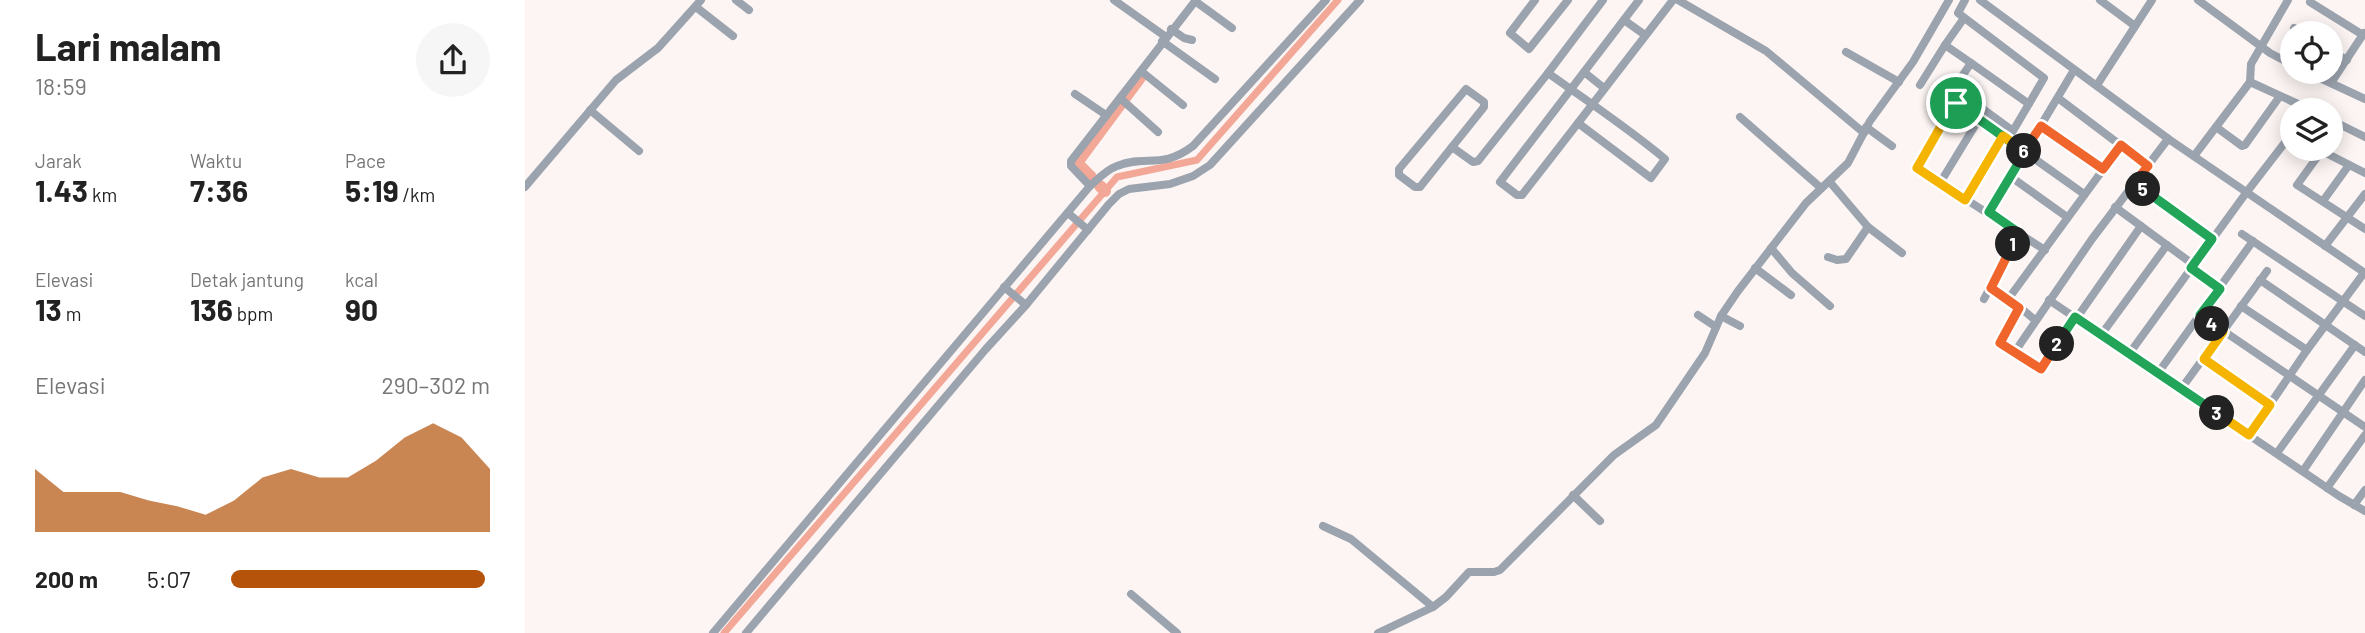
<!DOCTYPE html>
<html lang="id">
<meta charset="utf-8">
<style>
:root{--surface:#fff;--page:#f6f6f6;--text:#222;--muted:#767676;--accent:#b45309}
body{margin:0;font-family:Barlow,sans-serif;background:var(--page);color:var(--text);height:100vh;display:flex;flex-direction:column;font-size:26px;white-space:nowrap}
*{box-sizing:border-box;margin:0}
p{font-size:23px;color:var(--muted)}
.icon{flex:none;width:38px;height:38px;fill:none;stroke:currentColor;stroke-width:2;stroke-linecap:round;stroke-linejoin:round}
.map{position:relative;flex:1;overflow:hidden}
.panel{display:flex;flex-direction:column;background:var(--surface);width:525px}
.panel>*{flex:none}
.controls{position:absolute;left:1755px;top:21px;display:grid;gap:14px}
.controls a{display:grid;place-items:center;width:63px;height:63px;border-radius:50%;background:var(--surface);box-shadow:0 4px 18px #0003;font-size:35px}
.pin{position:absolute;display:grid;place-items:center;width:60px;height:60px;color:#fff;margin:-30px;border:4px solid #fff;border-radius:50%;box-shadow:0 2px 7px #0007}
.km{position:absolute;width:35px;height:35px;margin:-18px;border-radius:50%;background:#222;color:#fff;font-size:19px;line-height:35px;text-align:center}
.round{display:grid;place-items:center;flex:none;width:74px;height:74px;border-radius:37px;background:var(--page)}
.headline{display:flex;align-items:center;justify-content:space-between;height:119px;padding:0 35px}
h1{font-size:38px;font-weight:700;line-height:52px}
.stats{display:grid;grid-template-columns:repeat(3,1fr);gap:10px;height:119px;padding:7px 35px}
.stats div{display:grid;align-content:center}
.stats b{font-size:30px;font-weight:700}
.stats small{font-size:19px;font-weight:400}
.stats p{font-size:19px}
.chart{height:196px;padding:14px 35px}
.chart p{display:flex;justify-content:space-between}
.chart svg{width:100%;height:126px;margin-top:7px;fill:var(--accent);opacity:.7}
ul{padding:0 35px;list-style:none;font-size:23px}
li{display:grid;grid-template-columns:112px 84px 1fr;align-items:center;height:52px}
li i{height:18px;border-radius:9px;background:var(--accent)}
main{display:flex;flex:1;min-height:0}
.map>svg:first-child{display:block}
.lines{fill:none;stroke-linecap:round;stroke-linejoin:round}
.canal{stroke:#f3a797;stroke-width:7}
.river{stroke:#f3a797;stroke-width:12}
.minor{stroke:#9ba3ae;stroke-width:8}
.split-1-casing{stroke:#fff;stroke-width:14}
.split-2-casing{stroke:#fff;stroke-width:14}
.split-3-casing{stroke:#fff;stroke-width:14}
.split-4-casing{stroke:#fff;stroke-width:14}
.split-5-casing{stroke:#fff;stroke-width:14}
.split-6-casing{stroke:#fff;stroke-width:14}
.split-7-casing{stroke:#fff;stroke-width:14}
.split-1{stroke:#22a559;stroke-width:9}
.split-2{stroke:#f0652b;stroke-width:9}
.split-3{stroke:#22a559;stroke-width:9}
.split-4{stroke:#f5b400;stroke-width:9}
.split-5{stroke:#22a559;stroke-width:9}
.split-6{stroke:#f0652b;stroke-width:9}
.split-7{stroke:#f5b400;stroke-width:9}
</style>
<main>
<section class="panel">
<div class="headline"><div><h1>Lari malam</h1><p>18:59</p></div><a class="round"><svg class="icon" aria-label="share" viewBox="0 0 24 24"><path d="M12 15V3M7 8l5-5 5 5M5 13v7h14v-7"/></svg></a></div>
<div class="stats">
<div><p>Jarak</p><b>1.43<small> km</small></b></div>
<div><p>Waktu</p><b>7:36</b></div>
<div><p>Pace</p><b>5:19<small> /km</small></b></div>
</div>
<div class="stats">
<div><p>Elevasi</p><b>13<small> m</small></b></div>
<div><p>Detak jantung</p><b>136<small> bpm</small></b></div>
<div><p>kcal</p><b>90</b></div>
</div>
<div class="chart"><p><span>Elevasi</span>290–302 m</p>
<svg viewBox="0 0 160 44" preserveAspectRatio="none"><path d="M0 44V22L10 30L20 30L30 30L40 33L50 35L60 38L70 33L80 25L90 22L100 25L110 25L120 19L130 11L140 6L150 11L160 22V44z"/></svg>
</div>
<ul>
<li><b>200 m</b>5:07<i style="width:98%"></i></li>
</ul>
</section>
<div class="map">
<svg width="1840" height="633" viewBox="0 0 1840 633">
<rect width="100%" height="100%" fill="#fcf5f3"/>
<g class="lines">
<polyline class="canal" points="199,633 592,177 672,160 813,0"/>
<g class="river">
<polyline points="566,177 554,165 554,160 617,75"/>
<polyline points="575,186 580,191"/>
</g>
<g class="minor">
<polyline points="211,0 224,10"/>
<polyline points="589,0 641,37"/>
<polyline points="1010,0 985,33 1004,49 1043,0"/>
<polyline points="1153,0 1241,51 1339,133"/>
<polyline points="1440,0 1433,13 1519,78 1488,131 1429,88 1446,63 1504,104"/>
<polyline points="1455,0 1645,140 1840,273"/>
<polyline points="1575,0 1610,26"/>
<polyline points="1673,0 1745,53 1768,65"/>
<polyline points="670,1 707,28"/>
<polyline points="1785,2 1838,35"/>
<polyline points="171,7 208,36"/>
<polyline points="1439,18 1420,45 1446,63"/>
<polyline points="1099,20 1120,35"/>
<polyline points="1769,28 1777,33"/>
<polyline points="646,29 659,38 667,40"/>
<polyline points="637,41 690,79"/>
<polyline points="1806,51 1822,60"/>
<polyline points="1321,52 1374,82"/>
<polyline points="616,71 658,105"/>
<polyline points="1059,72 1079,88"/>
<polyline points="1782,72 1840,99"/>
<polyline points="1023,73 1078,0"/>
<polyline points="1725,82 1786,110"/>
<polyline points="1806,83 1839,33"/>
<polyline points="1395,85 1420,45"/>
<polyline points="1572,85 1627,0"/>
<polygon points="941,89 959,102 959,107 895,187 890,187 874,175 874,169"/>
<polyline points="550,94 581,115"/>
<polyline points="595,98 633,132"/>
<polyline points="1533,98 1623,166"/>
<polyline points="1421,100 1429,88"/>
<polyline points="65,110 114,151"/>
<polyline points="1215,117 1296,188"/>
<polyline points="1806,120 1840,137"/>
<polyline points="1053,123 997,195 992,195 975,182 1114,0"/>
<polyline points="1516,126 1578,169"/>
<polyline points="1341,127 1367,146"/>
<polyline points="1691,127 1717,146 1720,145 1755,96"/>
<polyline points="1806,139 1816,126"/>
<path d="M927,147L948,162L953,161L1023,73C1062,101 1103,128 1140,159L1126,178L1053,123L1148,0"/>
<polyline points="1798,149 1772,185 1840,229"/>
<polyline points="1797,151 1840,173"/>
<polyline points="1669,156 1725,82 1726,64 1763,0"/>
<polyline points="1486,177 1542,217"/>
<polyline points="1304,181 1343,227 1377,253"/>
<polyline points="1415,183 1454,119"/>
<polyline points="1609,183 1687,239"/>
<polyline points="565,186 546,166 546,161 671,0"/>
<polyline points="0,187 91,80 133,48 176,0"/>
<polyline points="1440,200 1478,136"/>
<polyline points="1798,201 1824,165"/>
<polyline points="1590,207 1669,265"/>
<polyline points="1464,212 1549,70"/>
<polyline points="543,213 563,230"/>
<polyline points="1717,234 1840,316"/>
<polyline points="1800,246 1840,194"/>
<polyline points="1246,248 1267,273 1305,306"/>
<polyline points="1520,250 1392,168 1428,105 1431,103 1559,194"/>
<polyline points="1303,257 1312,260 1321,259 1343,227"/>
<polyline points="1230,268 1266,295"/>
<polyline points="1666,268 1695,289"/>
<polyline points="1735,280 1840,352"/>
<polyline points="479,287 501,305"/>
<polyline points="1466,288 1484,298 1510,320"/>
<polyline points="1484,298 1596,145"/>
<polyline points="1459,299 1494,233"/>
<polyline points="1524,300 1814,496 1840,511"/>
<polyline points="1716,306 1782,350"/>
<polyline points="1494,308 1476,343 1516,369 1616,226"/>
<polyline points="1173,315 1191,327"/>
<polyline points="1675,315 1840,427"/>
<polyline points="1196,316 1215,326"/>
<polyline points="1576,335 1642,245"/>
<polyline points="1489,353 1567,239 1643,139"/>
<polyline points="1604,354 1721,193 1768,132"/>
<polyline points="1679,359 1745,405"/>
<polyline points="1633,373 1728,241"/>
<polyline points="1656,389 1742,271"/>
<polyline points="1724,435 1782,350 1839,273"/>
<polyline points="1752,453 1830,345"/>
<polyline points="1778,471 1840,380"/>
<polyline points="1802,488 1840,435"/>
<polyline points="1048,495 1075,521"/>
<polyline points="1829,505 1840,490"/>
<polyline points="798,526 826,539 908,607"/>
<polyline points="606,594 652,633"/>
<path d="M188,633L565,186C574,178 581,170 592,166C622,154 636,170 668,146L801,0"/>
<polyline points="221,633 460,350 501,305 584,204 594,194 604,189 645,184 668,176 685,165 835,0"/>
<polyline points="853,633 908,607 921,597 944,572 969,572 975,570 1089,455 1131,425 1180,353 1196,316 1213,291 1281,203 1323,163 1345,121 1388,62 1424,0"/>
</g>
</g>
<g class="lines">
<defs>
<polyline id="split-1" points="1431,103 1500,152 1464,212 1494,233 1488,244"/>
<polyline id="split-2" points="1488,244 1466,288 1494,308 1475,343 1516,369 1532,344"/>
<polyline id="split-3" points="1532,344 1550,317 1692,413"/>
<polyline id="split-4" points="1687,324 1698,332 1679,359 1745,405 1724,435 1692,413"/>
<polyline id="split-5" points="1618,189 1687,239 1666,268 1695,289 1675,315 1687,324"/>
<polyline id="split-6" points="1499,151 1516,126 1578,169 1596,145 1623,166 1609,183 1618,189"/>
<polyline id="split-7" points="1431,103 1428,105 1392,168 1440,200 1478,136 1499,151"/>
</defs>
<use href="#split-1" class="split-1-casing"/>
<use href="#split-2" class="split-2-casing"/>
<use href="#split-3" class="split-3-casing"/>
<use href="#split-4" class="split-4-casing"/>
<use href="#split-5" class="split-5-casing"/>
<use href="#split-6" class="split-6-casing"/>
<use href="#split-7" class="split-7-casing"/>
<use href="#split-1" class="split-1"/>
<use href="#split-2" class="split-2"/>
<use href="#split-3" class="split-3"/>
<use href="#split-4" class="split-4"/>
<use href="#split-5" class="split-5"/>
<use href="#split-6" class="split-6"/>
<use href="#split-7" class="split-7"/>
</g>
</svg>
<div class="controls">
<a><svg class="icon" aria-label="locate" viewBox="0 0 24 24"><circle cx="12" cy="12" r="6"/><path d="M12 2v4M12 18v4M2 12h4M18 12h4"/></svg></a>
<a><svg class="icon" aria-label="layers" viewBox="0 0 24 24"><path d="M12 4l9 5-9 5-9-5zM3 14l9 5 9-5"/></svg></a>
</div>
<div class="pin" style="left:1431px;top:103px;background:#1e9e55"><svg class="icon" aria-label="arrive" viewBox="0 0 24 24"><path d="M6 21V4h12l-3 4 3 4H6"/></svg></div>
<b class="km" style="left:1488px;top:244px">1</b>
<b class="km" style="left:1532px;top:344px">2</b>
<b class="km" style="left:1692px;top:413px">3</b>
<b class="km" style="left:1687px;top:324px">4</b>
<b class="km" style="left:1618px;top:189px">5</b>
<b class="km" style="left:1499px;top:151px">6</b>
</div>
</main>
